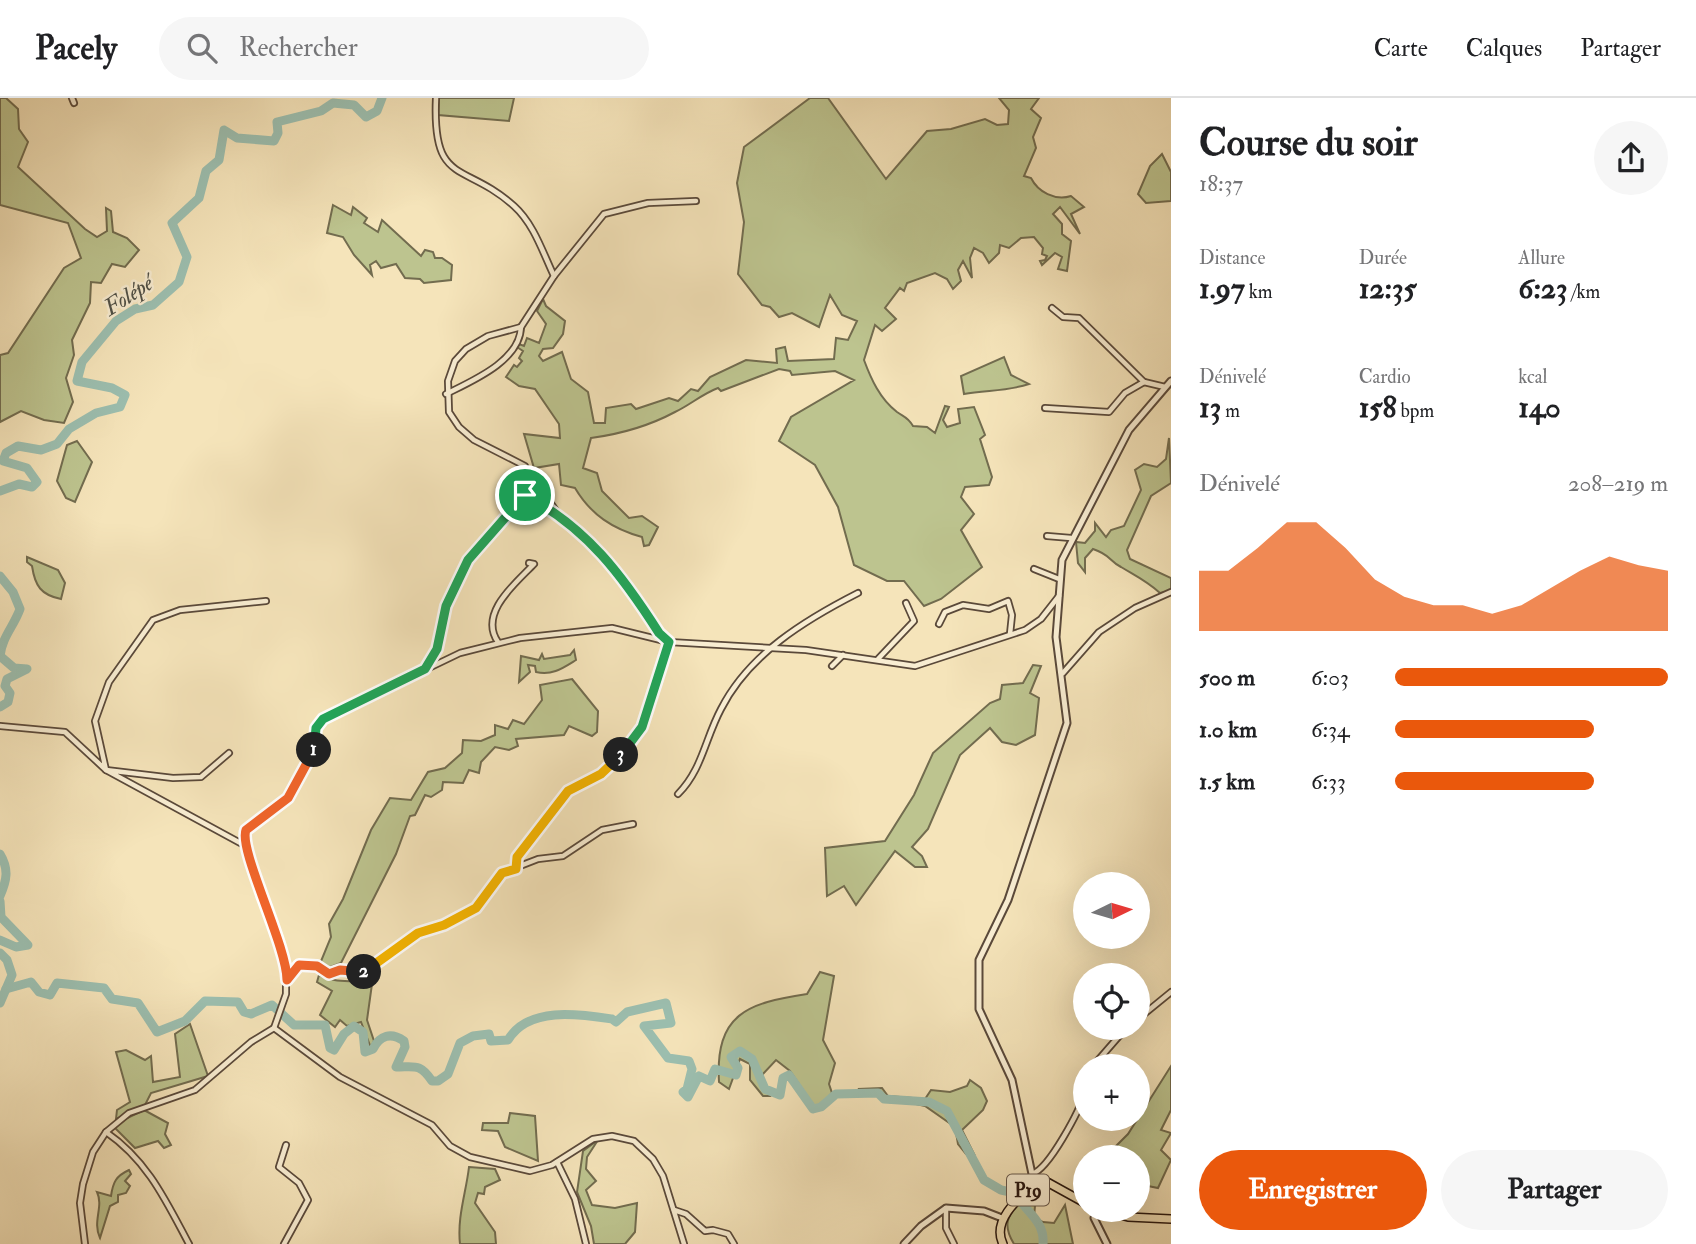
<!DOCTYPE html>
<html lang="fr">
<meta charset="utf-8">
<style>
:root{--surface:#fff;--page:#f6f6f6;--text:#202124;--muted:#757577;--line:#e0e0e0;--accent:#ea580c}
body{margin:0;font-family:"IM FELL Double Pica",serif;background:var(--page);color:var(--text);height:100vh;display:flex;flex-direction:column;font-size:26px;white-space:nowrap}
*{box-sizing:border-box;margin:0}
p{font-size:23px;color:var(--muted)}
.icon{flex:none;width:38px;height:38px;fill:none;stroke:currentColor;stroke-width:2;stroke-linecap:round;stroke-linejoin:round}
.map{position:relative;flex:1;overflow:hidden}
.drawer{display:flex;flex-direction:column;background:var(--surface);width:525px}
.drawer>*{flex:none}
.needle{width:46px;rotate:85deg}
.controls{position:absolute;left:1073px;top:774px;display:grid;gap:14px}
.controls a{display:grid;place-items:center;width:77px;height:77px;border-radius:50%;background:var(--surface);box-shadow:0 7px 28px #0002;font-size:35px}
.pin{position:absolute;display:grid;place-items:center;width:60px;height:60px;color:#fff;margin:-30px;border:4px solid #fff;border-radius:50%;box-shadow:0 2px 7px #0007}
.km{position:absolute;width:35px;height:35px;margin:-18px;border-radius:50%;background:#222;color:#fff;font-size:19px;line-height:35px;text-align:center}
.round{display:grid;place-items:center;flex:none;width:74px;height:74px;border-radius:37px;background:var(--page)}
.headline{display:flex;align-items:center;justify-content:space-between;height:119px;padding:0 28px}
h1{font-size:38px;font-weight:800;line-height:52px}
.figures{display:grid;grid-template-columns:repeat(3,1fr);gap:10px;height:119px;padding:7px 28px}
.figures div{display:grid;align-content:center}
.figures b{font-size:30px;font-weight:800}
.figures small{font-size:19px;font-weight:400}
.figures p{font-size:19px}
.chart{height:196px;padding:14px 28px}
.chart p{display:flex;justify-content:space-between}
.chart svg{width:100%;height:126px;margin-top:7px;fill:var(--accent);opacity:.7}
.cta{display:flex;gap:14px;margin-top:auto;padding:14px 28px}
.cta a{flex:1;height:80px;border-radius:42px;background:var(--accent);color:#fff;font-size:28px;font-weight:800;line-height:80px;text-align:center}
.cta a+a{background:var(--page);color:var(--text)}
ul{padding:0 28px;list-style:none;font-size:23px}
li{display:grid;grid-template-columns:112px 84px 1fr;align-items:center;height:52px}
li i{height:18px;border-radius:9px;background:var(--accent)}
header{display:flex;align-items:center;gap:42px;box-sizing:border-box;height:98px;padding:0 35px;background:var(--surface);border-bottom:2px solid var(--line)}
header strong{font-size:33px}
nav{display:flex;gap:38px;margin-inline-start:auto;font-size:24px}
.search{width:490px;height:63px;background:var(--page);display:flex;align-items:center;gap:18px;box-sizing:border-box;padding:0 24px;border-radius:38px;color:var(--muted);font-size:26px}
main{display:flex;flex:1;min-height:0}
.map>svg:first-child{display:block}
.green{fill:#bdc48f;stroke:#726c4f;stroke-width:2}
.lines{fill:none;stroke-linecap:round;stroke-linejoin:round}
.river{stroke:#9cbfb0;stroke-width:9}
.minor-casing{stroke:#5a493a;stroke-width:8}
.tertiary-casing{stroke:#5a493a;stroke-width:9}
.primary-casing{stroke:#26150f;stroke-width:10}
.minor{stroke:#f8edd2;stroke-width:4.5}
.tertiary{stroke:#f8edd2;stroke-width:5}
.primary{stroke:#f5e4ba;stroke-width:7}
.split-1-casing{stroke:#fff;stroke-width:14}
.split-2-casing{stroke:#fff;stroke-width:14}
.split-3-casing{stroke:#fff;stroke-width:14}
.split-4-casing{stroke:#fff;stroke-width:14}
.split-1{stroke:#22a559;stroke-width:9}
.split-2{stroke:#f0652b;stroke-width:9}
.split-3{stroke:#f5b400;stroke-width:9}
.split-4{stroke:#22a559;stroke-width:9}
.labels{text-anchor:middle;stroke-width:5;stroke-linejoin:round;paint-order:stroke}
.shield{fill:#f8edd2;stroke:#65564a;stroke-width:2}
.shield-label{font-size:19px;font-weight:bold;fill:#26150f}
.water-label{font-size:23px;font-style:italic;fill:#4f5047;stroke:#f8edd2}
</style>
<header>
<strong>Pacely</strong>
<div class="search"><svg class="icon" aria-label="search" viewBox="0 0 24 24"><circle cx="10" cy="10" r="6"/><path d="M15 15l6 6"/></svg>Rechercher</div>
<nav><a>Carte</a><a>Calques</a><a>Partager</a></nav>
</header>
<main>
<div class="map">
<svg width="1171" height="1146" viewBox="0 0 1171 1146">
<rect width="100%" height="100%" fill="#f5e4ba"/>
<filter id="stains"><feTurbulence type="fractalNoise" baseFrequency=".00286" numOctaves="4"/><feColorMatrix values="0 0 0 0 .2 0 0 0 0 .09 0 0 0 0 .02 0 0 0 .5 -.17"/></filter>
<radialGradient id="worn" r=".72"><stop offset=".6" stop-color="#630" stop-opacity="0"/><stop offset="1" stop-color="#630" stop-opacity=".3"/></radialGradient>
<g class="green">
<polygon points="0,0 6,0 18,11 19,31 28,44 18,69 85,131 97,139 107,133 106,110 111,113 113,134 127,140 139,152 125,169 112,166 101,185 91,184 90,205 72,242 74,257 66,280 73,304 64,325 44,322 21,313 0,324 0,257 8,255 64,170 81,160 68,125 0,107"/>
<polygon points="439,0 514,0 509,23 438,17"/>
<path d="M810,0H828L886,81L927,33L951,31L985,21L997,27L1008,26L1009,12L999,0H1039L1031,11L1041,20L1033,39L1036,50L1024,78L1031,80C1038,94 1055,103 1071,98L1084,109L1071,116L1080,136L1060,109L1053,116L1062,126V136L1071,143L1067,173L1058,171L1062,159L1055,155L1042,167L1040,163L1045,162L1047,158L1042,156L1043,150L1034,139L1021,140L1009,150L1000,147L999,155L989,165L983,155L974,150L970,160L972,180L963,163L958,172L961,183L953,191L947,181L935,175L907,185L904,193L900,190L885,210L896,221L882,233L875,227L864,262C871,281 880,301 897,314C904,319 908,319 913,328L927,329L935,335L945,308L949,309L943,322L947,329L960,325L958,311L974,309L985,337L980,341L992,379L989,387L965,389L961,399L974,416L961,432L982,469L941,501L924,508L904,483H887L854,467L838,409L815,367L779,343L791,319L854,282L835,273L792,277L790,273L779,271L721,293L718,290C702,296 690,307 675,314C647,329 621,336 591,340L583,370L597,375L602,393L629,420L642,418L658,429L649,447L644,448L642,439C613,431 591,417 575,390L561,387L559,366L534,370L524,336L560,340L559,326L535,291L519,288L506,279L514,267L517,269L522,263L519,260L523,253L517,249L519,246L524,248L527,240L539,245L546,226L537,213L543,201L546,208L565,223L563,236L553,250L543,251L539,258L543,263L562,254L571,281L588,294L594,325H605L606,310L631,306L636,311L669,300L678,303L691,291L698,293L710,279L746,262L777,265L776,251L785,249L788,263L834,261L836,240L848,242L857,223L842,217L830,197L819,229L792,215L779,219L770,209L762,207L738,176L744,124L737,85L744,49Z"/>
<polygon points="1162,56 1171,74 1171,103 1146,105 1138,96 1150,68"/>
<polygon points="333,107 351,117 353,109 367,120 364,125 378,134 382,122 421,158 425,152 433,154 435,160 442,160 452,167 451,182 424,185 420,181 405,180 396,166 381,170 376,163 370,167 372,177 354,157 343,139 327,135"/>
<path d="M1004,259L1011,277L1029,286C1009,293 986,292 964,296L961,278Z"/>
<path d="M1169,340L1171,385L1151,398L1127,452L1130,461L1171,480V493L1160,495C1147,483 1136,478 1121,469C1108,462 1111,457 1093,451L1085,460V474L1078,465L1076,444L1085,445L1095,433V425L1106,439L1111,432L1124,428L1141,392L1135,372L1144,366L1157,369L1166,361Z"/>
<polygon points="77,343 92,364 75,404 66,400 57,383 67,347"/>
<path d="M27,459L58,472L65,485L61,501C41,497 35,488 32,468L27,464Z"/>
<path d="M574,552L576,562C563,570 552,578 536,574L535,568L528,567L530,574L519,584L521,558L539,562L542,556L544,561L570,557Z"/>
<polygon points="1033,567 1041,568 1030,595 1039,600 1035,637 1016,647 1002,644 990,630 960,657 928,731 912,749 922,758 927,769 915,769 895,753 856,807 844,788 827,798 825,750 885,743 914,697 933,655 990,605 1000,601 1002,587 1023,585"/>
<polygon points="572,581 598,613 597,634 592,638 569,628 564,637 516,641 518,648 509,652 495,649 481,664 479,675 469,672 463,685 443,684 442,692 431,699 425,697 415,717 410,718 396,756 341,865 325,871 319,868 331,839 329,826 343,801 371,732 390,700 411,702 428,674 445,670 462,655 463,642 481,643 495,637 495,627 508,631 513,622 524,626 542,602 540,587"/>
<path d="M820,874L834,878L823,942L835,965L829,986L832,995L820,1008L813,1007L790,973L776,962L761,978L770,998H763L750,982V966L740,961L729,991L719,984C715,916 747,905 807,896Z"/>
<path d="M319,877C337,886 353,881 372,886L367,922L374,943L371,950L361,924L347,928L340,922L335,929L320,917L332,893L317,884Z"/>
<polygon points="190,926 208,978 151,995 144,1009 116,1021 117,1012 130,1004 116,954 126,952 145,962 151,958 153,984 180,979 175,936"/>
<polygon points="1171,968 1171,1012 1161,1032 1171,1035 1161,1052 1171,1062 1158,1090 1138,1086 1138,1059 1105,1059 1128,1036"/>
<polygon points="970,982 981,990 987,1003 983,1012 962,1032 974,1056 966,1056 958,1046 955,1029 925,1008 884,999 880,993 871,994 870,998 861,997 859,991 882,990 888,998 925,1001 931,992 950,994 967,988"/>
<polygon points="144,1012 168,1025 165,1036 171,1047 164,1050 158,1043 135,1050 115,1030 121,1023"/>
<polygon points="510,1015 535,1018 538,1063 505,1049 498,1033 482,1032 483,1025 508,1025"/>
<polygon points="598,1042 587,1059 586,1071 596,1083 586,1092 592,1107 615,1110 637,1105 635,1134 625,1146 594,1146 591,1128 577,1094 583,1053"/>
<path d="M469,1069L495,1071L500,1082L485,1089L484,1096L478,1095L475,1105L495,1134L496,1146H460C457,1119 466,1095 469,1069Z"/>
<path d="M129,1072L131,1076L125,1083L130,1088L126,1095L118,1097V1104L110,1108L100,1140C92,1123 104,1109 97,1094L111,1098C113,1084 116,1078 129,1072Z"/>
<path d="M1022,1099L1035,1108L1034,1119L1043,1124L1054,1125L1065,1107L1073,1146H1014C1001,1125 1009,1117 1022,1099Z"/>
</g>
<g class="lines">
<g class="river">
<polyline points="0,393 19,386 32,389 37,384 27,370 3,363 6,355 18,348 41,352 57,346 69,331 96,315 120,309 125,297 112,290 77,283 82,264 116,223 135,211 153,207 179,184 187,159 172,125 199,100 206,73 219,62 224,32 237,40 274,43 278,35 277,24 321,13 333,5 354,7 366,19 377,13 382,0"/>
<path d="M0,478L13,494L20,511C14,528 2,539 0,558L14,570L27,571L7,581L5,588L10,595L8,604L0,609"/>
<path d="M0,756C9,771 7,782 0,798"/>
<polyline points="0,803 1,819 28,847 16,849 0,842"/>
<polyline points="0,855 7,862 12,877 0,905"/>
<path d="M6,891L31,884L39,894L50,897L57,885L104,890L112,901L138,905L157,934L185,923L205,903L238,904L244,914L251,916L272,907L294,927H325L330,950L334,952L344,936L354,928L363,934L365,954L373,951C380,937 391,934 404,943L405,949L396,969C415,969 420,965 432,983H438L448,976L460,945L473,938L489,936L491,943L508,942C528,908 579,916 612,921L616,924L627,914L666,905L671,925L644,928L668,960L689,963L692,971L687,991L683,994L688,999L699,978L710,983L715,971L736,977L738,970L731,959L740,953L752,961L765,991L780,997L783,980L789,977L813,1011L821,1009L836,996L878,995L884,1001L929,1004L947,1013L984,1082L1001,1092L1015,1095C1025,1114 1045,1122 1043,1146"/>
</g>
<defs>
<g id="minor">
<polyline points="72,0 74,5"/>
<path d="M436,0C432,89 464,63 514,108C534,126 543,155 554,178L521,229L488,238L466,251L455,263L448,283L449,314L459,329L474,342L525,368L531,380L525,397C588,431 621,477 659,535L669,543"/>
<polyline points="554,178 604,116 648,105 696,103"/>
<polyline points="1052,210 1063,219 1079,220 1144,284 1165,289"/>
<path d="M446,296C472,283 520,263 521,229"/>
<polyline points="1045,310 1109,314 1125,295 1144,284"/>
<polyline points="532,379 557,414"/>
<polyline points="1047,438 1071,440"/>
<polyline points="1034,471 1059,481"/>
<polyline points="939,526 945,514 963,507 989,511 1008,503 1012,517 1010,536"/>
<path d="M498,544C478,515 516,485 534,466L529,465"/>
<polyline points="878,561 914,523 906,505"/>
<polyline points="832,568 843,557"/>
<polyline points="425,570 437,551 446,508 469,462 525,397"/>
<polyline points="1063,575 1099,534 1135,510 1171,494"/>
<polyline points="0,628 65,634 106,672 95,623 109,584 153,522 180,512 266,503"/>
<polyline points="229,655 201,679 173,680 106,672 244,747"/>
<path d="M678,696C702,672 705,641 721,611C749,556 805,522 858,495"/>
<polyline points="516,771 517,759 568,693 604,673 635,641 655,593 663,555 669,544"/>
<polyline points="287,881 299,867 317,868 329,876 340,872 364,874 418,835 444,827 476,810 502,775 538,761 563,758 602,732 633,726"/>
<polyline points="1138,921 1171,894"/>
<polyline points="274,930 340,979 432,1027 450,1048 470,1059 530,1073 552,1067 593,1041 612,1038 634,1043 653,1061 663,1078 684,1146"/>
<polyline points="1093,968 1127,929"/>
<path d="M106,1034C148,1063 166,1103 189,1146"/>
<polyline points="557,1064 575,1101 586,1146"/>
<path d="M1032,1076C1049,1071 1080,1012 1085,994"/>
<polyline points="946,1110 946,1130 954,1146"/>
<polyline points="674,1112 686,1116 705,1133 713,1132 728,1136 734,1146"/>
<polyline points="85,1146 80,1105 83,1086 93,1054 106,1034 129,1015 195,992 251,944 274,930 286,896 286,868 246,753 244,737 254,724 292,694 312,659 316,630 323,621 460,555 520,540 612,530 669,544 806,552 915,568 1025,532 1041,521 1059,498"/>
<polyline points="284,1146 308,1102 299,1085 279,1069 286,1047"/>
</g>
<g id="tertiary">
<polyline points="1040,1083 1032,1076 1012,982 979,911 979,862 1008,802 1067,625 1056,539 1062,462 1129,332 1171,283"/>
<polyline points="1099,1111 1094,1120 1107,1146"/>
<polyline points="904,1146 921,1128 946,1110 984,1113 1002,1120"/>
</g>
<g id="primary">
<polyline points="1099,1111 1128,1119 1171,1121"/>
<path d="M1003,1146C991,1122 1020,1099 1036,1085L1047,1084L1085,1105"/>
</g>
</defs>
<use href="#minor" class="minor-casing"/>
<use href="#tertiary" class="tertiary-casing"/>
<use href="#primary" class="primary-casing"/>
<use href="#minor" class="minor"/>
<use href="#tertiary" class="tertiary"/>
<use href="#primary" class="primary"/>
</g>
<g class="lines">
<defs>
<polyline id="split-1" points="314,652 316,630 323,621 425,571 437,551 446,508 468,462 525,397"/>
<path id="split-2" d="M314,652L288,700L246,732C238,751 287,848 287,882L299,867L317,868L329,876L340,872L364,874"/>
<polyline id="split-3" points="364,874 418,835 444,827 476,810 502,775 516,771 517,759 568,693 601,676 621,657"/>
<path id="split-4" d="M525,397C587,430 622,477 659,535L669,544L642,629L621,657"/>
</defs>
<use href="#split-1" class="split-1-casing"/>
<use href="#split-2" class="split-2-casing"/>
<use href="#split-3" class="split-3-casing"/>
<use href="#split-4" class="split-4-casing"/>
<use href="#split-1" class="split-1"/>
<use href="#split-2" class="split-2"/>
<use href="#split-3" class="split-3"/>
<use href="#split-4" class="split-4"/>
</g>
<g class="labels">
<rect class="shield" x="1007" y="1076.5" width="42" height="31" rx="5"/>
<g class="shield-label">
<text x="1028" y="1099">P19</text>
</g>
<g class="water-label">
<text transform="translate(128 197) rotate(-33)" y="8">Folépé</text>
</g>
</g>
<rect width="100%" height="100%" filter="url(#stains)"/>
<rect width="100%" height="100%" fill="url(#worn)"/>
</svg>
<div class="controls">
<a><svg class="needle" viewBox="-14 -14 28 28"><path d="M0-13l5 13h-10z" fill="#e53935"/><path d="M0 13l5-13h-10z" fill="#757577"/></svg></a>
<a><svg class="icon" aria-label="locate" viewBox="0 0 24 24"><circle cx="12" cy="12" r="6"/><path d="M12 2v4M12 18v4M2 12h4M18 12h4"/></svg></a>
<a>+</a>
<a>−</a>
</div>
<div class="pin" style="left:525px;top:397px;background:#1e9e55"><svg class="icon" aria-label="arrive" viewBox="0 0 24 24"><path d="M6 21V4h12l-3 4 3 4H6"/></svg></div>
<b class="km" style="left:314px;top:652px">1</b>
<b class="km" style="left:364px;top:874px">2</b>
<b class="km" style="left:621px;top:657px">3</b>
</div>
<section class="drawer">
<div class="headline"><div><h1>Course du soir</h1><p>18:37</p></div><a class="round"><svg class="icon" aria-label="share" viewBox="0 0 24 24"><path d="M12 15V3M7 8l5-5 5 5M5 13v7h14v-7"/></svg></a></div>
<div class="figures">
<div><p>Distance</p><b>1.97<small> km</small></b></div>
<div><p>Durée</p><b>12:35</b></div>
<div><p>Allure</p><b>6:23<small> /km</small></b></div>
</div>
<div class="figures">
<div><p>Dénivelé</p><b>13<small> m</small></b></div>
<div><p>Cardio</p><b>158<small> bpm</small></b></div>
<div><p>kcal</p><b>140</b></div>
</div>
<div class="chart"><p><span>Dénivelé</span>208–219 m</p>
<svg viewBox="0 0 160 44" preserveAspectRatio="none"><path d="M0 44V23L10 23L20 15L30 6L40 6L50 15L60 26L70 32L80 35L90 35L100 38L110 35L120 29L130 23L140 18L150 21L160 23V44z"/></svg>
</div>
<ul>
<li><b>500 m</b>6:03<i style="width:100%"></i></li>
<li><b>1.0 km</b>6:34<i style="width:73%"></i></li>
<li><b>1.5 km</b>6:33<i style="width:73%"></i></li>
</ul>
<div class="cta"><a>Enregistrer</a><a>Partager</a></div>
</section>
</main>
